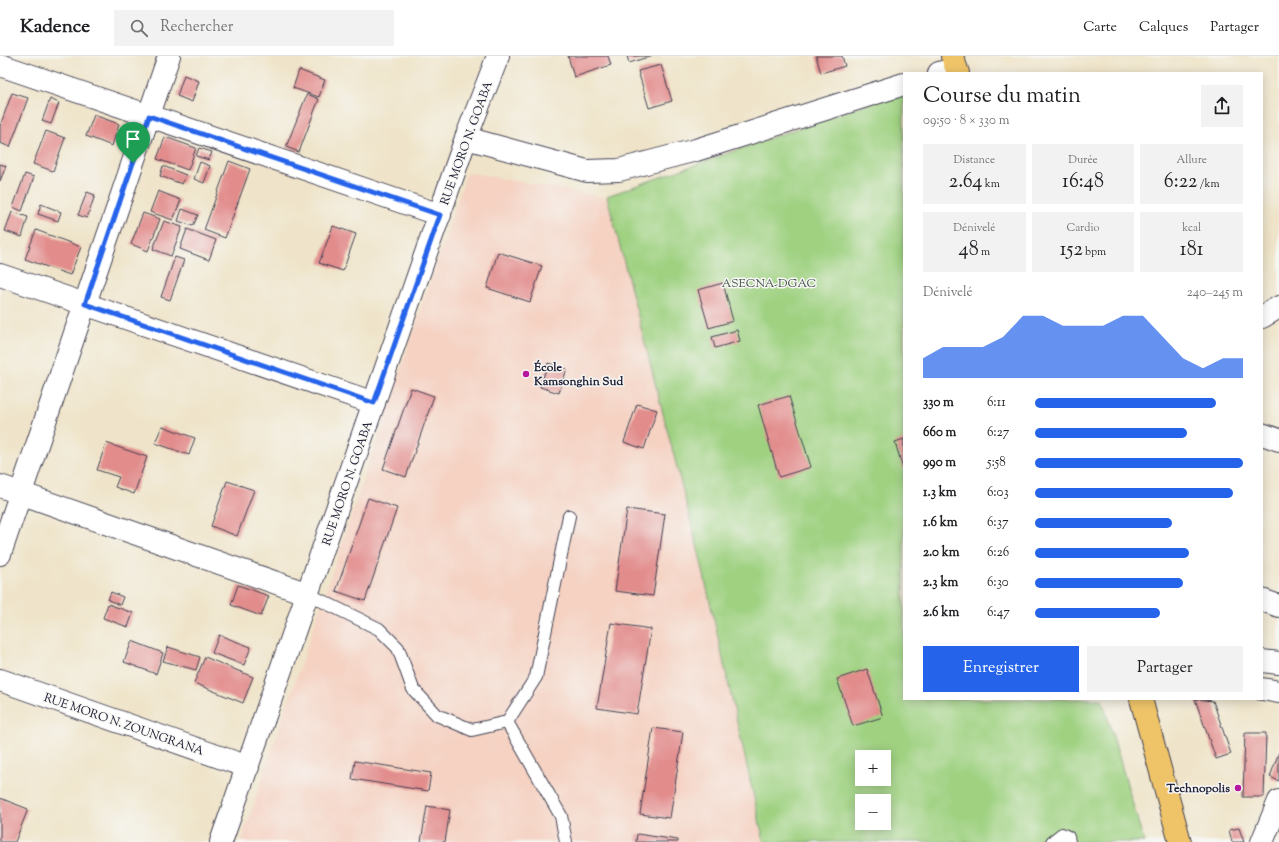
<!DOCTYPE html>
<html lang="fr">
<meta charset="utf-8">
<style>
:root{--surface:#fff;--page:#f2f2f2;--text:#202124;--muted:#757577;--line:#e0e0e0;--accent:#2563eb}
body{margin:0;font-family:"Sorts Mill Goudy",serif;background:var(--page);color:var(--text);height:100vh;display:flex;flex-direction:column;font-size:15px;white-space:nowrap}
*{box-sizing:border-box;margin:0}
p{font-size:13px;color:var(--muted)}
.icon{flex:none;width:22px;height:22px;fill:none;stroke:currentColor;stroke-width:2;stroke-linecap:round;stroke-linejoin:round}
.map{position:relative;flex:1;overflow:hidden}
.drawer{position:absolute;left:903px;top:16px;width:360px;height:628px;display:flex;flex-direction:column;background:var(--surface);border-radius:0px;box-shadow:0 2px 10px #0003}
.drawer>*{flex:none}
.controls{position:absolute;left:855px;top:694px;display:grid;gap:8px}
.controls a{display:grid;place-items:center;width:36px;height:36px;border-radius:0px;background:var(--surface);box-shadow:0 2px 10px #0003;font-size:20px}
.pin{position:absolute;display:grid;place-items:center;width:34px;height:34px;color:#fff;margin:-41px -17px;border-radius:50% 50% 50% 0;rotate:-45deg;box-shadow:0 0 4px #0007}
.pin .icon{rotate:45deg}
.round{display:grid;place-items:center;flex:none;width:42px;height:42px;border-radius:0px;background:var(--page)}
.headline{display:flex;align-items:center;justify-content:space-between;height:68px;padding:0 20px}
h1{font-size:22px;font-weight:600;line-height:30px}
.stats{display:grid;grid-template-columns:repeat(3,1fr);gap:6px;height:68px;padding:4px 20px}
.stats div{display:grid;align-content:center;border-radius:0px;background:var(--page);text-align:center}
.stats b{font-size:20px;font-weight:600}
.stats small{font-size:11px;font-weight:400}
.stats p{font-size:11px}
.chart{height:112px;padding:8px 20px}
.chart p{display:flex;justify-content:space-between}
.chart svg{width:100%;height:72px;margin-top:4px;fill:var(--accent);opacity:.7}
.action{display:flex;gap:8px;margin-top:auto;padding:8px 20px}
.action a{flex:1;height:46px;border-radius:0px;background:var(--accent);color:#fff;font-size:16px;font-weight:600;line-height:46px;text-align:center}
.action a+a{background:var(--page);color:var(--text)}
ul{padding:0 20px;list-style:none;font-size:13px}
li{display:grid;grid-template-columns:64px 48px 1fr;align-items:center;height:30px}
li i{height:10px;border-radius:5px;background:var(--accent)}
header{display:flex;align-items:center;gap:24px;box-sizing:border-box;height:56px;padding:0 20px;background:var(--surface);border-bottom:1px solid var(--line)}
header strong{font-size:19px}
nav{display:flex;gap:22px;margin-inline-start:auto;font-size:14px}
.search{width:280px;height:36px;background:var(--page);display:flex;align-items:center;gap:10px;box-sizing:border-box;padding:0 14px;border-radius:0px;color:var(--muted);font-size:15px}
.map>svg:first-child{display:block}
.built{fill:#f5d2c2}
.green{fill:#9fd181;stroke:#607a5e;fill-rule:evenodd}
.building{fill:#e28c8c}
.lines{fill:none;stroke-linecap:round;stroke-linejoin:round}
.lane-casing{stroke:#413f50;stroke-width:14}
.street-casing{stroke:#413f50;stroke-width:24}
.primary-casing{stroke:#413f50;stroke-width:24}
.lane{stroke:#fff;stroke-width:12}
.street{stroke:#fff;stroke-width:22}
.primary{stroke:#efc469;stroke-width:22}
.route-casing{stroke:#fff;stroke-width:8}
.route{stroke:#2563eb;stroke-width:5}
.poi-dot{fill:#b5179e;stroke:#f6f6f2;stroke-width:1.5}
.labels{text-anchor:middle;stroke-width:3;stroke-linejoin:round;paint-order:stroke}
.street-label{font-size:12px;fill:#22223b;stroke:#f6f6f2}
.park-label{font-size:12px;fill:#485750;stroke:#f6f6f2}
.poi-label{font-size:12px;font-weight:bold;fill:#22223b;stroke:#f6f6f2;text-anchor:start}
</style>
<header>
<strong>Kadence</strong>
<div class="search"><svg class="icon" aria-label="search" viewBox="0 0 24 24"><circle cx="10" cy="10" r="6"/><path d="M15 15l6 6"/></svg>Rechercher</div>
<nav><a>Carte</a><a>Calques</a><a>Partager</a></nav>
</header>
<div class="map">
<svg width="1279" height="786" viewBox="0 0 1279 786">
<rect width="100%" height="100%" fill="#f6f6f2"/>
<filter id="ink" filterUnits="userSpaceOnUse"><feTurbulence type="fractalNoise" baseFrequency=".025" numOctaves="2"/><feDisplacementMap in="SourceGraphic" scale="8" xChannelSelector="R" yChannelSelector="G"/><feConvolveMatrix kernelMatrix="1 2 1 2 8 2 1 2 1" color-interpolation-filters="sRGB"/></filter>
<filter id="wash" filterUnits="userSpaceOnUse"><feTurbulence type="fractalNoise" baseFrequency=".012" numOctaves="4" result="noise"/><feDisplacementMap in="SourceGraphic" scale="16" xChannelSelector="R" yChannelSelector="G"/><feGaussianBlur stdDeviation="0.9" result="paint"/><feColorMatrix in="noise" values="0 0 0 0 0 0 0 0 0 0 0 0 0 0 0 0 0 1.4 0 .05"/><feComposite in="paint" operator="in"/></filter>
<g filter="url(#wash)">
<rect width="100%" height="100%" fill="#efe4c9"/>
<polygon class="built" points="467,116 608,142 698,494 763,786 241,786"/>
<path class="green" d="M904,35V643H1102L1144,786H764L699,497L607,140ZM862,701H884V723H862ZM862,745H884V767H862Z"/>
<g id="blocks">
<g class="building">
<polygon points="568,0 608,0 611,9 574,21"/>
<polygon points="627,0 651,0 629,7"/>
<polygon points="816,0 842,0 845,10 821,17"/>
<polygon points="661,9 672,45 649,52 638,15"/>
<polygon points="299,14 325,24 319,41 293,32"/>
<polygon points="184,19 199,25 192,46 177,40"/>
<polygon points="12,37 28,42 10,91 0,87 0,70"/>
<polygon points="307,38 319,43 299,96 286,91"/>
<polygon points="50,43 59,47 51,68 42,65"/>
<polygon points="94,59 119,68 112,90 86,80"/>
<polygon points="46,75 65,82 53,115 33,108"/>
<polygon points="165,81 196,92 188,114 157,103"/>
<polygon points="199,92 212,96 209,104 196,100"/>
<polygon points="229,105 250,113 225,182 204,174"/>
<polygon points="200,106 210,110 204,127 194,123"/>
<polygon points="0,108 6,110 0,125"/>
<polygon points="163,110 186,119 182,128 160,120"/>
<polygon points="25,118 34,121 22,155 13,151"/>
<polygon points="158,135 181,144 173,164 150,156"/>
<polygon points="87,136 95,139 87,162 78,159"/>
<polygon points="41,148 61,156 58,165 38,158"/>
<polygon points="182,153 198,159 193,170 178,165"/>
<polygon points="12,156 28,161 22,181 5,175"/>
<polygon points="143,157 160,163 148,195 131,188"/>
<polygon points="164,165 182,171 171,200 153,193"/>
<polygon points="333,170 356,178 343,215 319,207"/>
<polygon points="187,173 216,184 209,204 180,193"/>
<polygon points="36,174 81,191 70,219 25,203"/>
<polygon points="498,196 542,210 530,246 487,232"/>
<polygon points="175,201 184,204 170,244 161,241"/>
<polygon points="723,227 733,265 709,272 698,234"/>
<polygon points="737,274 740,285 715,292 712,281"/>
<polygon points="548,307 567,313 559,337 540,331"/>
<polygon points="411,332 434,340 406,421 383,413"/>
<polygon points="789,340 811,411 779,421 758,349"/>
<polygon points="637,348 657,354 644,393 624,386"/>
<polygon points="162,370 195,382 189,399 155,387"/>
<polygon points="904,383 904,416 895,386"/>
<polygon points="106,387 147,401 134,438 115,431 119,421 97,414"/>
<polygon points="227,425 254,434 237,480 211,470"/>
<polygon points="368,442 397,452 365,545 336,535"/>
<polygon points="627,453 665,458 653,540 615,535"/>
<polygon points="238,529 269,540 261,560 231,549"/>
<polygon points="111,536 123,541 120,549 108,544"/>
<polygon points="108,548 133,557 128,571 103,562"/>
<polygon points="611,567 651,573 637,658 597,652"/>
<polygon points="219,579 251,591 244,609 212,597"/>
<polygon points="132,585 163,597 156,618 124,606"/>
<polygon points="168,591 200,601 196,614 163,605"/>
<polygon points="205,601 253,621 243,647 194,627"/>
<polygon points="867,613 883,661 853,670 837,623"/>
<polygon points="1195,643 1213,645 1231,698 1216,703"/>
<polygon points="653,672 683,676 670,762 640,758"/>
<polygon points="1245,677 1266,677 1264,741 1243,741"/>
<polygon points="1279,696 1279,725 1270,721"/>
<polygon points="355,705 431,717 428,735 352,723"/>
<polygon points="0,742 28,753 15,786 0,786"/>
<polygon points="427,750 450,754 445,786 421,786"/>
<polygon points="1239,772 1244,786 1232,786 1229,774"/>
<polygon points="637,778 678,784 678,786 636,786"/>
</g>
</g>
</g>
<g filter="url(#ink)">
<use href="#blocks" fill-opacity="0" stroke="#413f50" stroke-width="1"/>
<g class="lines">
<defs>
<g id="lane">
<polyline points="308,538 379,573 398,592 413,633 437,659 472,674 507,666 536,621 569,460"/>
<polyline points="507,666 561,760 566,786"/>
<polyline points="1052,786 1062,778 1068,781 1069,786"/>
</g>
<g id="street">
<polyline points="0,9 440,159"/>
<polyline points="939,17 956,12"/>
<polyline points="466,82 587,115 619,114 696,94 904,28"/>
<polyline points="0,219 374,347"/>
<polyline points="1262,261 1279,251"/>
<polyline points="1262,378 1279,384"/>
<polyline points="0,430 308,538"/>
<polyline points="0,498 169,0"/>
<polyline points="1262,544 1279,550"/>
<polyline points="1262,605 1279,607"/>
<polyline points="0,624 248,711"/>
<polyline points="1262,633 1279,636"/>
<polyline points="221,786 466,82 498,0"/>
<polyline points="1262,786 1279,745"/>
</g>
<g id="primary">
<polyline points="952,0 958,17"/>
<polyline points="1141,643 1180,786"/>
</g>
</defs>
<use href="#lane" class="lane-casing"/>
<use href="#street" class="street-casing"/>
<use href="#primary" class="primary-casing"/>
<use href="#lane" class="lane"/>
<use href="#street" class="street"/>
<use href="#primary" class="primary"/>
</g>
</g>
<g class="lines" filter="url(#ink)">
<defs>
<polygon id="route" points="149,60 440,159 374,347 85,248"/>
</defs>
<use href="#route" class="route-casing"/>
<use href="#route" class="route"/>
</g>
<g class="poi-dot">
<circle cx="526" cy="318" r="4"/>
<circle cx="1238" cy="732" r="4"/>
</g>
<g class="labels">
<g class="street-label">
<text transform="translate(466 87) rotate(-70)" y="4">RUE MORO N. GOABA</text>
<text transform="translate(347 427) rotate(-71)" y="4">RUE MORO N. GOABA</text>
<text transform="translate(124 668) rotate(19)" y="4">RUE MORO N. ZOUNGRANA</text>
</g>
<g class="park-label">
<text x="769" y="231">ASECNA-DGAC</text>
</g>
<g class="poi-label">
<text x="534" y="315">École<tspan x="534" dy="14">Kamsonghin Sud</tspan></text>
<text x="1230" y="736" text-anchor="end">Technopolis</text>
</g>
</g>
</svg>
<div class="controls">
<a>+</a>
<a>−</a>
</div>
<div class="pin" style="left:133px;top:107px;background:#1e9e55"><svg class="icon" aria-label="arrive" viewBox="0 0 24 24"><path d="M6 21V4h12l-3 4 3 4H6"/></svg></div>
<section class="drawer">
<div class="headline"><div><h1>Course du matin</h1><p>09:50 · 8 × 330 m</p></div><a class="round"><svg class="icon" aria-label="share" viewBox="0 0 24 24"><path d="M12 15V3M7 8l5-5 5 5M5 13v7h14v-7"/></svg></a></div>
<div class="stats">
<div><p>Distance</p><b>2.64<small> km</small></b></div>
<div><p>Durée</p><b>16:48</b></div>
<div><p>Allure</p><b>6:22<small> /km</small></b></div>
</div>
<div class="stats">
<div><p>Dénivelé</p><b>48<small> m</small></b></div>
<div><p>Cardio</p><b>152<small> bpm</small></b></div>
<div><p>kcal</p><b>181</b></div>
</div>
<div class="chart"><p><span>Dénivelé</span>240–245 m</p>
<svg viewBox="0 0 160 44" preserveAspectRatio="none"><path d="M0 44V32L10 25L20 25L30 25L40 19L50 6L60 6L70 12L80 12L90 12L100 6L110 6L120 19L130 32L140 38L150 32L160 32V44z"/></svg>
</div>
<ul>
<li><b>330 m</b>6:11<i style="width:87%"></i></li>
<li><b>660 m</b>6:27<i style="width:73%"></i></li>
<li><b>990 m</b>5:58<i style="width:100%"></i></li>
<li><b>1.3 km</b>6:03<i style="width:95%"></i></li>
<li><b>1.6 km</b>6:37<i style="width:66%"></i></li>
<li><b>2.0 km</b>6:26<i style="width:74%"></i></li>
<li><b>2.3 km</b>6:30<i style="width:71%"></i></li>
<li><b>2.6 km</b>6:47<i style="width:60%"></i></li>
</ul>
<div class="action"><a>Enregistrer</a><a>Partager</a></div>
</section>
</div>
